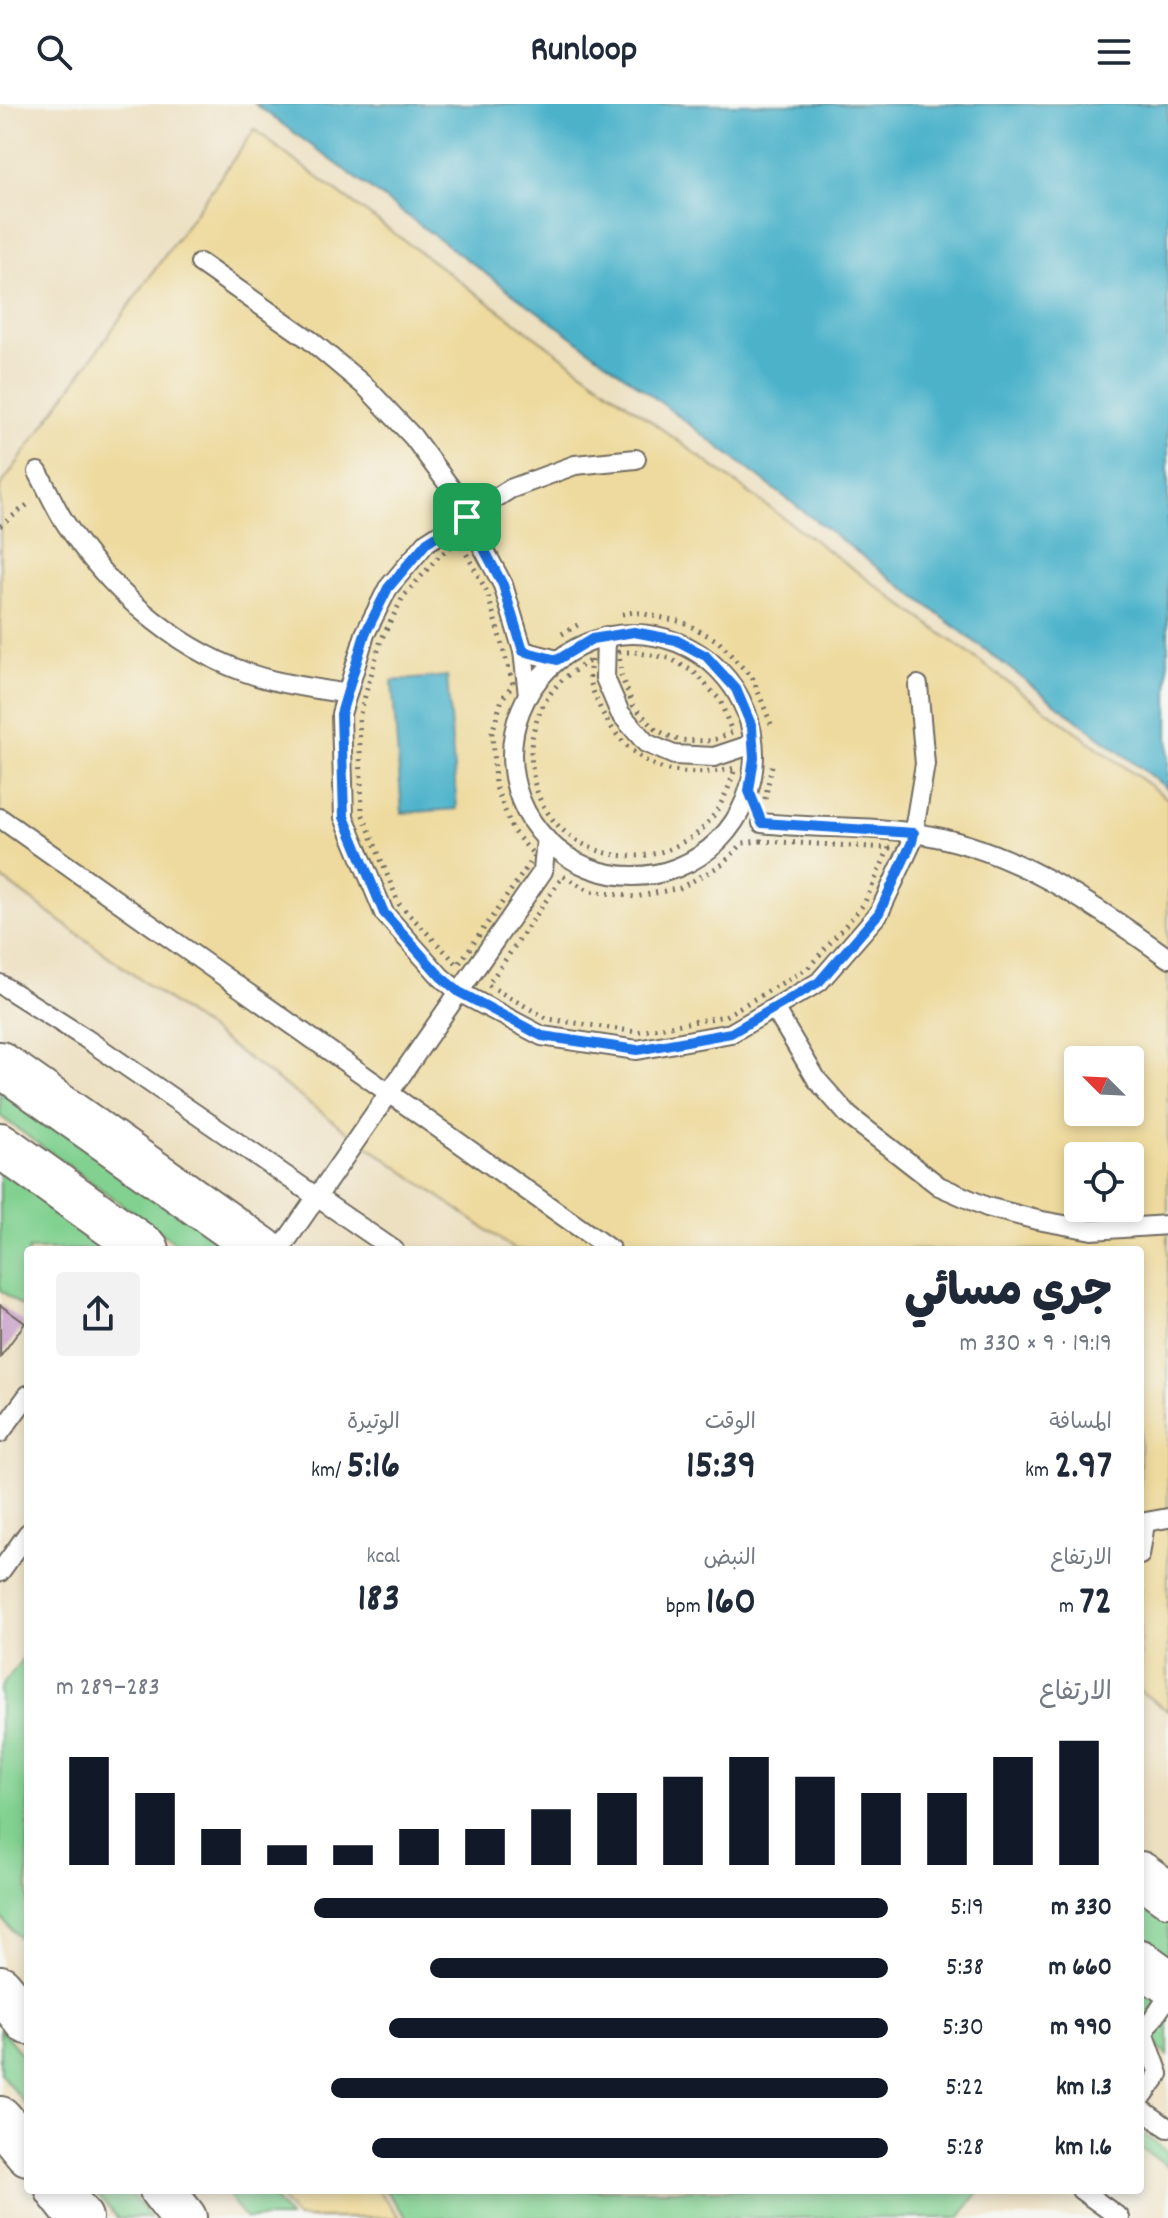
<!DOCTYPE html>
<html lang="ar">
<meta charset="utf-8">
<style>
:root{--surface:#fff;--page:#f2f2f3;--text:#1f2937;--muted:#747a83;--accent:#111827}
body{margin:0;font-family:Dekko,"Playpen Sans Arabic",sans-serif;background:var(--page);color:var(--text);direction:rtl;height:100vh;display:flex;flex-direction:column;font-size:30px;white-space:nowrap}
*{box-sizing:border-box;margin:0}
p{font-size:26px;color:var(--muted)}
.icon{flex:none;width:44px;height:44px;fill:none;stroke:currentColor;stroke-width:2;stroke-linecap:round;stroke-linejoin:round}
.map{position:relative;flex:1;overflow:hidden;direction:ltr}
.side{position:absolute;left:24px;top:1142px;width:1120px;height:948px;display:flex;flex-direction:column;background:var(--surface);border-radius:8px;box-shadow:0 4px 12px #0003;direction:rtl}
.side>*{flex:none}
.needle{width:52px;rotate:294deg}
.controls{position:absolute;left:1064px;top:942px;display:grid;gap:16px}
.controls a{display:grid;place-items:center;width:80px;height:80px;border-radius:8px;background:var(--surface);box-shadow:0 4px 12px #0003;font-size:40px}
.pin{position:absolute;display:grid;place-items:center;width:68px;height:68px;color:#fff;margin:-34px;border-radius:16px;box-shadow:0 4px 12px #0006}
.round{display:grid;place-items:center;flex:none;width:84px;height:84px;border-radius:8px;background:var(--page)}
.headline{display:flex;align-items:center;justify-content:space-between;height:136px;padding:0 32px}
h1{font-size:44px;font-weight:800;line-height:60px}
.stats{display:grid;grid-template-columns:repeat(3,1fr);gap:12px;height:136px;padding:8px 32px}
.stats div{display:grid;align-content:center}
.stats b{font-size:40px;font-weight:800}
.stats small{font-size:22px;font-weight:400}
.stats p{font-size:22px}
.chart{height:224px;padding:16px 32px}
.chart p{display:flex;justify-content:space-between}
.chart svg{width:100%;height:144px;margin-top:8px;stroke:var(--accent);stroke-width:6}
ul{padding:0 32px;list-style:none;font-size:26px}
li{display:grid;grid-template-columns:128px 96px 1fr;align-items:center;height:60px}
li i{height:20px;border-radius:10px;background:var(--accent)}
header{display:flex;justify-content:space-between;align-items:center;height:104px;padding:0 32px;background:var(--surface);font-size:36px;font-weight:800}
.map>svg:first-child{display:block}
.green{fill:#82d191;stroke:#567e5e;stroke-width:2}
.sand{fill:#eeda9e;stroke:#8c8264;stroke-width:2;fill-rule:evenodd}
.water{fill:#4bb2ca;stroke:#3b6e7a;stroke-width:2}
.building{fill:#c69ac6}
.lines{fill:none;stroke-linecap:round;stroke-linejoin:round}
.lane-casing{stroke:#6f6a60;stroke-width:22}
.secondary-casing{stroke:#6f6a60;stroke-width:48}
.path{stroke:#6f6a60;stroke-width:5;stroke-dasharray:2 6;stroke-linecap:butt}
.lane{stroke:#fff;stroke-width:18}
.secondary{stroke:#fff;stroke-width:44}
.route-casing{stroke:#fff;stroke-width:16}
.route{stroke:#1a73e8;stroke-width:10}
</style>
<header><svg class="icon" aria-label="menu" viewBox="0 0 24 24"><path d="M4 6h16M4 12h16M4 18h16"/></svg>Runloop<svg class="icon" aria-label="search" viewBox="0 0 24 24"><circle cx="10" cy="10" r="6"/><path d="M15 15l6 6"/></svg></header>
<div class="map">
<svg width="1168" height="2114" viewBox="0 0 1168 2114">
<rect width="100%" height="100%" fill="#f6f6f2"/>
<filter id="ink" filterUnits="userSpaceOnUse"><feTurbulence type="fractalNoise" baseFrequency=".0125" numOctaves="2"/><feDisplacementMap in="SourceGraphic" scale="16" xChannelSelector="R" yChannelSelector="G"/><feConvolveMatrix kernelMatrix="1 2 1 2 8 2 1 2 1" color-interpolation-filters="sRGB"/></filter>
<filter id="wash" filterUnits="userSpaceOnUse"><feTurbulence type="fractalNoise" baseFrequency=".006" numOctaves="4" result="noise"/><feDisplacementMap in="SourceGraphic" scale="32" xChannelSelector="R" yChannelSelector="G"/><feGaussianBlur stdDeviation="1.8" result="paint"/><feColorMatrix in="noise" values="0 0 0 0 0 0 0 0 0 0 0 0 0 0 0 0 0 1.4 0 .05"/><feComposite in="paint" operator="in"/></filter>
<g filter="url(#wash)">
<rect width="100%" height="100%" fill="#ede0c1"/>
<g class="green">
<polygon points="0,974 240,1146 185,1146 0,1012"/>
<polygon points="0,1054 123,1146 28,1146 28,1207 0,1186"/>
<polygon points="28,1547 28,1843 0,1813 0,1585"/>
<polygon points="1140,1791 1168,1811 1168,1857 1140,1837"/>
<polygon points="1140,1872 1168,1892 1168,1952 1155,1942 1140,1963"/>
<polygon points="0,1924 28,1958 28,2004 0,1969"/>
<polygon points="1140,2028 1168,2048 1168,2063 1140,2043"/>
<polygon points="94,2086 128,2086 150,2114 117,2114"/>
<polygon points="224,2086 267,2086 289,2114 245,2114"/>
<polygon points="385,2086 980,2086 960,2114 407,2114"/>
</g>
<g class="sand">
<path d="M255,25L283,48L1168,695V1607L1140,1587V1146H515L358,1035L0,773V383ZM1078,956H1130V1008H1078ZM1078,1052H1130V1104H1078Z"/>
<polygon points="274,2086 378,2086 400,2114 296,2114"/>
</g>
<g class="water">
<polygon points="255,0 1168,0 1168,685 639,282"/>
<polygon points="447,572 457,705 402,709 392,577"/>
</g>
<g id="blocks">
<polygon class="building" points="0,1201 25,1219 0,1253"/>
</g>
</g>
<g filter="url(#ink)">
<use href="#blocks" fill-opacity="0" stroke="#6f6a60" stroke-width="2"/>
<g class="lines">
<defs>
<g id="lane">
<polyline points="200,159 310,236 366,283 413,333 453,387 503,481 523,547"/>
<polyline points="636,355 575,361 510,385 427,438 388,484 365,530 341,610 344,713 384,809 441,873 459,888 542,932 637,946 731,929 819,878 879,809 912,738 925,660 918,581"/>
<path d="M38,368C47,384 54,401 64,417C107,483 170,541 245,568C277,580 313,584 347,590"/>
<circle cx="633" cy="651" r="121"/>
<polyline points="606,532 605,574 620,609 646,639 674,651 714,653 753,640"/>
<polyline points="528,591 523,547 557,556"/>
<polyline points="0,714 611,1146"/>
<path d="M762,719C813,725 864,721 914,729C1009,742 1092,799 1168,854"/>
<polyline points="0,880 85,934 394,1146"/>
<polyline points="774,904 817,976 849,1012 939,1082 987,1103 1037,1116 1092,1126 1168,1121"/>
<polyline points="280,1146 543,767 546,735"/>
<polyline points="0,1329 28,1291"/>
<polyline points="1140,1419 1168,1414"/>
<polyline points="1140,1451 1145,1419"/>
<polyline points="0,1468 28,1429"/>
<polyline points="1140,1934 1168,1893"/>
<polyline points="1140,1996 1159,1970 1144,1928"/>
<polyline points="1140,2004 1168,2024"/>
<polyline points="1081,2086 1120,2114"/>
</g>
<g id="secondary">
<polyline points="0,960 263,1146"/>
<polyline points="0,1041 147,1146"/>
<polyline points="1140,1770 1168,1790"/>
<polyline points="1140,1858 1168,1878"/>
<polyline points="0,1884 28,1918"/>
<polyline points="0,2015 28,2049"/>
<polyline points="58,2086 80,2114"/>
<polyline points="162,2086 184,2114"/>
</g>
</defs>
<use href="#lane" class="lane-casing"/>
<use href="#secondary" class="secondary-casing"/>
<g class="path">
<polyline points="0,422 27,401"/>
<polygon points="459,436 487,488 513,580 502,595 492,629 495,681 513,727 535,752 458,861 399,800 362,709 359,613 381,536 403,493 439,452"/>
<polyline points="622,510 634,508 683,518 718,537 753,575 771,620"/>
<polyline points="562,530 581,519"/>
<polygon points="619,548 633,548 669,554 694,568 720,596 732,628 712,637 678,636 656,626 633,601 621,571"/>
<path d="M591,556C590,564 589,573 591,580C601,617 633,661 673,667C694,670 715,669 735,664C728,688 718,710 700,727C694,733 686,736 679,740C635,765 573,750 546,706C534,688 532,669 531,648C531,622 543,595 561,577C570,569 581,562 591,556Z"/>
<polyline points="765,695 773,657"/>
<polygon points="761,737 889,744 864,800 808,864 725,912 637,928 548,915 488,881 563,772 590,787 635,793 680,784 723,760 743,739"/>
</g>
<use href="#lane" class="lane"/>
<use href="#secondary" class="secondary"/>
</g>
</g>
<g class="lines" filter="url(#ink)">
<defs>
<polygon id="route" points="467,413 503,481 523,547 557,556 592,535 634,528 676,536 706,552 736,585 752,623 754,654 749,687 762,719 914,729 912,738 879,809 819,878 731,929 637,946 542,932 459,888 441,873 384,809 344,713 341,610 365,530 388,484 427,438"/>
</defs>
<use href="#route" class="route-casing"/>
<use href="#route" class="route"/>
</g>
</svg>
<div class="controls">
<a><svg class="needle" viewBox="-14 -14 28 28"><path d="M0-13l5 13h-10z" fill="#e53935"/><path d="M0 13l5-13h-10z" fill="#747a83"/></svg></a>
<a><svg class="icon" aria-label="locate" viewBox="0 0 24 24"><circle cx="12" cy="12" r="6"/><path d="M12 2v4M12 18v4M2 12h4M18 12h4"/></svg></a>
</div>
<div class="pin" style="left:467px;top:413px;background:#1e9e55"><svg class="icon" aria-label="arrive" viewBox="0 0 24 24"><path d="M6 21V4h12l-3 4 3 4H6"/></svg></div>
<section class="side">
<div class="headline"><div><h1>جري مسائي</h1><p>19:19 · 9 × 330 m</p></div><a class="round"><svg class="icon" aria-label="share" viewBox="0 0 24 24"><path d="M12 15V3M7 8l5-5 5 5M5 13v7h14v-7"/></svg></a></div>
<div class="stats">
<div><p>المسافة</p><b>2.97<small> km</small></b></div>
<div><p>الوقت</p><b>15:39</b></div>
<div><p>الوتيرة</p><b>5:16<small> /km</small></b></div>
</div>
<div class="stats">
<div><p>الارتفاع</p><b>72<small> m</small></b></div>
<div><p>النبض</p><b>160<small> bpm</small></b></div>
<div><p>kcal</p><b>183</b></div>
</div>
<div class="chart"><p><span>الارتفاع</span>283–289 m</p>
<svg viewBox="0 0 160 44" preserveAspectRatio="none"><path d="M5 44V11M15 44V22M25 44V33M35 44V38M45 44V38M55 44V33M65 44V33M75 44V27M85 44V22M95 44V17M105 44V11M115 44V17M125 44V22M135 44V22M145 44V11M155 44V6"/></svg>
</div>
<ul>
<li><b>330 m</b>5:19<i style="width:69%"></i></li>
<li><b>660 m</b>5:38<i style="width:55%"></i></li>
<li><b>990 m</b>5:30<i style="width:60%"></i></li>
<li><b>1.3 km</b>5:22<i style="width:67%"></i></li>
<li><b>1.6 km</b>5:28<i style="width:62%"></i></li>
</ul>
</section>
</div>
